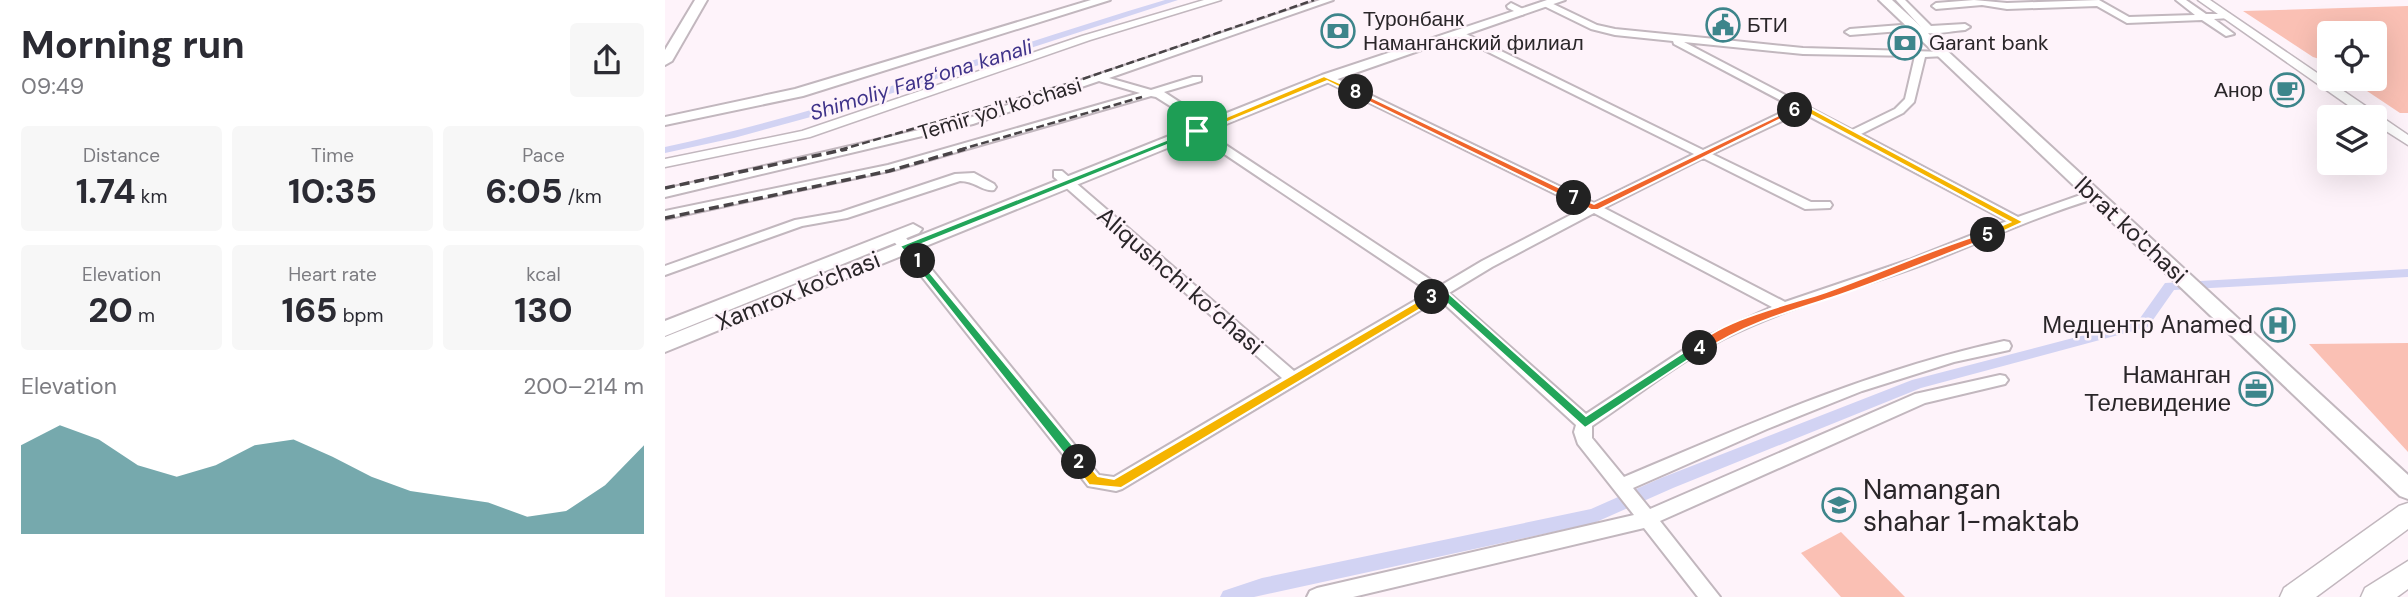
<!DOCTYPE html>
<meta charset="utf-8">
<style>
:root{--surface:#fff;--page:#f7f7f7;--text:#2b2b33;--muted:#7c7c81;--accent:#3d858b}
body{margin:0;font-family:"DM Sans",sans-serif;background:var(--page);color:var(--text);height:100vh;display:flex;flex-direction:column;font-size:26px;white-space:nowrap}
*{box-sizing:border-box;margin:0}
p{font-size:23px;color:var(--muted)}
.icon{flex:none;width:38px;height:38px;fill:none;stroke:currentColor;stroke-width:2;stroke-linecap:round;stroke-linejoin:round}
.map{position:relative;flex:1;overflow:hidden}
.panel{display:flex;flex-direction:column;background:var(--surface);width:665px}
.panel>*{flex:none}
.controls{position:absolute;left:1652px;top:21px;display:grid;gap:14px}
.controls a{display:grid;place-items:center;width:70px;height:70px;border-radius:7px;background:var(--surface);box-shadow:0 7px 28px #0002;font-size:35px}
.pin{position:absolute;display:grid;place-items:center;width:60px;height:60px;color:#fff;margin:-30px;border-radius:14px;box-shadow:0 4px 10px #0006}
.km{position:absolute;width:35px;height:35px;margin:-18px;border-radius:50%;background:#222;color:#fff;font-size:19px;line-height:35px;text-align:center}
.round{display:grid;place-items:center;flex:none;width:74px;height:74px;border-radius:7px;background:var(--page)}
.headline{display:flex;align-items:center;justify-content:space-between;height:119px;padding:0 21px}
h1{font-size:38px;font-weight:700;line-height:52px}
.metrics{display:grid;grid-template-columns:repeat(3,1fr);gap:10px;height:119px;padding:7px 21px}
.metrics div{display:grid;align-content:center;border-radius:7px;background:var(--page);text-align:center}
.metrics b{font-size:35px;font-weight:700}
.metrics small{font-size:19px;font-weight:400}
.metrics p{font-size:19px}
.chart{height:196px;padding:14px 21px}
.chart p{display:flex;justify-content:space-between}
.chart svg{width:100%;height:126px;margin-top:7px;fill:var(--accent);opacity:.7}
main{display:flex;flex:1;min-height:0}
.map>svg:first-child{display:block}
.green{fill:#fac0b4}
.lines{fill:none;stroke-linecap:round;stroke-linejoin:round}
.canal{fill:#d2d3f3;fill-rule:evenodd}
.minor-casing{stroke:#c2b7be;stroke-width:4}
.tertiary-casing{stroke:#c2b7be;stroke-width:3}
.secondary-casing{stroke:#c2b7be;stroke-width:4}
.primary-casing{stroke:#c2b7be;stroke-width:3}
.minor{fill:#fff;fill-rule:evenodd}
.tertiary{fill:#fff;fill-rule:evenodd}
.secondary{fill:#fff;fill-rule:evenodd}
.primary{fill:#fff;fill-rule:evenodd}
.rail-far1{stroke:#494447;stroke-width:2.5;stroke-dasharray:8 3.5;stroke-linecap:butt}
.rail{stroke:#494447;stroke-width:3.5;stroke-dasharray:10 5;stroke-linecap:butt}
.split-1{fill:#22a559;stroke:#fff;stroke-width:2}
.split-2{fill:#22a559;stroke:#fff;stroke-width:2}
.split-3{fill:#f5b400;stroke:#fff;stroke-width:2}
.split-4{fill:#22a559;stroke:#fff;stroke-width:2}
.split-5{fill:#f0652b;stroke:#fff;stroke-width:2}
.split-6{fill:#f5b400;stroke:#fff;stroke-width:2}
.split-7{fill:#f0652b;stroke:#fff;stroke-width:2}
.split-8{fill:#f0652b;stroke:#fff;stroke-width:2}
.split-9{fill:#f5b400;stroke:#fff;stroke-width:2}
.labels{text-anchor:middle;stroke-width:5;stroke-linejoin:round;paint-order:stroke}
.far-poi-label{font-size:21px;fill:#2a2629;stroke:#fef3fa;text-anchor:start}
.far-water-label{font-size:21px;font-style:italic;fill:#3f338a;stroke:#fef3fa}
.far-street-label{font-size:21px;fill:#2a2629;stroke:#fef3fa}
.street-label{font-size:24px;fill:#2a2629;stroke:#fef3fa}
.poi-label{font-size:24px;fill:#2a2629;stroke:#fef3fa;text-anchor:end}
.near-poi-label{font-size:28px;fill:#2a2629;stroke:#fef3fa;text-anchor:start}
</style>
<main>
<section class="panel">
<div class="headline"><div><h1>Morning run</h1><p>09:49</p></div><a class="round"><svg class="icon" aria-label="share" viewBox="0 0 24 24"><path d="M12 15V3M7 8l5-5 5 5M5 13v7h14v-7"/></svg></a></div>
<div class="metrics">
<div><p>Distance</p><b>1.74<small> km</small></b></div>
<div><p>Time</p><b>10:35</b></div>
<div><p>Pace</p><b>6:05<small> /km</small></b></div>
</div>
<div class="metrics">
<div><p>Elevation</p><b>20<small> m</small></b></div>
<div><p>Heart rate</p><b>165<small> bpm</small></b></div>
<div><p>kcal</p><b>130</b></div>
</div>
<div class="chart"><p><span>Elevation</span>200–214 m</p>
<svg viewBox="0 0 160 44" preserveAspectRatio="none"><path d="M0 44V13L10 6L20 11L30 20L40 24L50 20L60 13L70 11L80 17L90 24L100 29L110 31L120 33L130 38L140 36L150 27L160 13V44z"/></svg>
</div>
</section>
<div class="map">
<svg width="1743" height="597" viewBox="0 0 1743 597">
<rect width="100%" height="100%" fill="#fef3fa"/>
<g class="green">
<polygon points="1743,6 1743,113 1735,113 1684,79 1710,79 1710,33 1664,33 1664,62 1648,57 1578,11"/>
<polygon points="1743,343 1743,452 1644,344"/>
<polygon points="1176,532 1240,597 1176,597 1136,553"/>
</g>
<g class="lines">
<g class="canal">
<path d="M500,0H513L197,103L69,138L0,153V147C170,110 333,50 500,0Z"/>
<polygon points="1743,269 1743,277 1509,290 1483,327 1256,388 1008,488 929,523 589,597 555,597 558,591 597,578 926,509 996,478 1247,380 1473,321 1500,283"/>
</g>
<defs>
<g id="minor">
<path d="M655,0H668L444,78L486,90L528,77H536V81L499,92L539,118L540,120L538,130L775,286L817,261L919,208L658,80V76H666L929,203L1029,154L789,35V31H795L1038,150L1128,107L1009,44L1008,41L950,35L926,29L879,6L878,4L882,1L932,25L950,29L1050,39L1055,27L1067,18L1072,21L1062,30L1060,40L1138,48L1281,52V56L1260,57L1249,102L1238,113L1196,134L1353,217L1424,192H1432L1434,195L1432,198C1371,216 1314,243 1254,266C1189,290 1122,307 1060,338C1013,362 971,397 927,426V438L959,477C1084,424 1206,370 1339,341L1344,342L1346,346L1344,350L1289,362L1197,391L1102,429L968,488L985,509L1250,394L1335,375L1340,376L1343,380L1340,384L1260,403L995,521L1055,597H1033L979,528L688,597H642L645,591L652,588L969,515L913,444L909,432L911,425L774,299L457,489L451,491L423,486L227,239L226,236L227,233H237L434,475L449,477L617,378L389,177V171H397L629,371L765,292L528,133L526,131L529,121L491,97L486,96L229,170L0,219V211L223,165L475,93L434,81L308,124L0,197V189L301,119ZM1019,42L1138,54L1250,56L1240,99L1230,109L1187,130ZM1136,112L1342,221L1244,260L1120,302L939,208L1038,158L1140,209L1165,208L1167,205L1165,202H1146L1047,154ZM929,213L1107,307L1032,341L921,414L784,293L827,267Z"/>
<path d="M1231,0H1240L1266,26L1300,24L1305,27L1300,30C1286,31 1260,37 1248,30L1185,35L1180,32L1185,29L1249,24L1256,27Z"/>
<polygon points="1309,0 1342,3 1434,0 1464,17 1530,15 1511,0 1521,0 1541,14 1564,14 1564,18 1549,19 1569,34 1561,36 1537,20 1462,23 1432,6 1342,9 1317,5 1271,9 1267,6 1271,3"/>
<polygon points="846,3 860,10 861,12 857,15 843,8 842,6"/>
<path d="M309,173L329,184L331,187L329,190C317,192 311,181 295,181L182,218L137,226L0,275V266L130,220L176,212L290,174Z"/>
</g>
<g id="tertiary">
<polygon points="539,0 556,0 425,40 145,137 0,167 0,159 137,131 417,36"/>
<polygon points="1533,0 1545,0 1743,135 1743,145 1710,124 1710,117 1700,117"/>
</g>
<g id="secondary">
<polygon points="30,0 42,0 7,61 0,65 0,50"/>
<polygon points="426,0 445,0 138,96 0,125 0,117 130,89"/>
<polygon points="882,0 900,0 667,81 0,352 0,337 657,75"/>
<polygon points="1214,0 1227,0 1743,475 1743,499 1735,496"/>
<polygon points="248,224 257,229 254,233 0,336 0,321"/>
</g>
<g id="primary">
<polygon points="1743,503 1743,529 1651,597 1615,597 1619,588 1734,506"/>
<polygon points="1743,561 1743,589 1732,597 1696,597 1700,588"/>
</g>
</defs>
<use href="#minor" class="minor-casing"/>
<use href="#tertiary" class="tertiary-casing"/>
<use href="#secondary" class="secondary-casing"/>
<use href="#primary" class="primary-casing"/>
<use href="#minor" class="minor"/>
<use href="#tertiary" class="tertiary"/>
<use href="#secondary" class="secondary"/>
<use href="#primary" class="primary"/>
<g class="rail-far1">
<polyline points="175,150 409,82 649,0"/>
<polyline points="294,150 477,97"/>
</g>
<g class="rail">
<polyline points="0,188 182,149"/>
<polyline points="0,218 224,171 300,149"/>
</g>
</g>
<polygon class="split-1" points="529,129 537,131 247,248 258,261 257,264 249,264 235,246"/>
<polygon class="split-2" points="253,258 419,459 419,466 409,466 249,264 247,261"/>
<polygon class="split-3" points="767,293 773,297 772,299 456,488 424,485 407,462 409,459 419,459 433,476 449,479"/>
<polygon class="split-4" points="771,289 779,289 921,416 1030,345 1041,348 920,428 775,297 763,299 763,294"/>
<path class="split-5" d="M1323,232L1328,235L1326,237C1273,257 1220,280 1166,298C1122,312 1078,325 1039,351L1029,348C1053,320 1126,304 1161,292C1215,273 1268,248 1323,232Z"/>
<polygon class="split-6" points="1134,105 1140,105 1359,222 1326,237 1319,237 1319,233 1345,222 1137,110 1127,112 1127,109"/>
<polygon class="split-7" points="1127,109 1134,110 933,210 926,210 904,198 909,195 929,204"/>
<polygon class="split-8" points="691,90 912,196 914,198 905,200 688,94"/>
<polygon class="split-9" points="659,76 695,92 688,94 662,81 536,133 528,131"/>
<defs>
<symbol id="civic-ring" viewBox="-11 -11 22 22"><circle r="9.5" fill="#fef3fa" stroke="#3d858b" stroke-width="1.5"/><path d="M-.6-6.5H3V-4.5H.6V-3L4-1V1h2V6H-6V1h2V-1L-.6-3ZM-1.2 2.5V6h2.4V2.5Z" fill="#3d858b"/></symbol>
<symbol id="bank-ring" viewBox="-11 -11 22 22"><circle r="9.5" fill="#fef3fa" stroke="#3d858b" stroke-width="1.5"/><path d="M-6-4H6V4H-6ZM0-2.3a2.3 2.3 0 1 0 0 4.6a2.3 2.3 0 1 0 0-4.6Z" fill="#3d858b"/></symbol>
<symbol id="cafe-ring" viewBox="-11 -11 22 22"><circle r="9.5" fill="#fef3fa" stroke="#3d858b" stroke-width="1.5"/><path d="M-5.5-4.5H6V0H3Q3 3.5 0 3.5H-2.5Q-5.5 3.5-5.5 0ZM3-3.2v2h1.7v-2ZM-6 4.5H4V6H-6Z" fill="#3d858b"/></symbol>
<symbol id="hospital-ring" viewBox="-11 -11 22 22"><circle r="9.5" fill="#fef3fa" stroke="#3d858b" stroke-width="1.5"/><path d="M-5-5h3v3.5h4V-5h3V5h-3V1.5h-4V5h-3Z" fill="#3d858b"/></symbol>
<symbol id="office-ring" viewBox="-11 -11 22 22"><circle r="9.5" fill="#fef3fa" stroke="#3d858b" stroke-width="1.5"/><path d="M-6-3h4V-5.5h4V-3h4V5H-6ZM-1-4.5V-3h2v-1.5ZM-6 0V1H6V0Z" fill="#3d858b"/></symbol>
<symbol id="school-ring" viewBox="-11 -11 22 22"><circle r="9.5" fill="#fef3fa" stroke="#3d858b" stroke-width="1.5"/><path d="M0-5L7-2L0 1L-7-2ZM-4 1L0 2.5L4 1V4Q0 6-4 4Z" fill="#3d858b"/></symbol>
</defs>
<g fill-rule="evenodd">
<use href="#civic-ring" x="1039" y="6" width="38" height="38"/>
<use href="#bank-ring" x="654" y="12" width="38" height="38"/>
<use href="#bank-ring" x="1221" y="24" width="38" height="38"/>
<use href="#cafe-ring" x="1603" y="71" width="38" height="38"/>
<use href="#hospital-ring" x="1594" y="306" width="38" height="38"/>
<use href="#office-ring" x="1572" y="370" width="38" height="38"/>
<use href="#school-ring" x="1155" y="486" width="38" height="38"/>
</g>
<g class="labels">
<g class="far-poi-label">
<text x="698" y="26">Туронбанк<tspan x="698" dy="24">Наманганский филиал</tspan></text>
<text x="1082" y="32">БТИ</text>
<text x="1264" y="50">Garant bank</text>
<text x="1598" y="97" text-anchor="end">Анор</text>
</g>
<g class="far-water-label">
<text transform="translate(256 80) rotate(-17)" y="7">Shimoliy Fargʻona kanali</text>
</g>
<g class="far-street-label">
<text transform="translate(335 109) rotate(-17)" y="7">Temir yo'l ko'chasi</text>
</g>
<g class="street-label">
<text transform="translate(1466 230) rotate(43)" y="8">Ibrat ko'chasi</text>
<text transform="translate(515 281) rotate(41)" y="8">Aliqushchi ko‘chasi</text>
<text transform="translate(133 291) rotate(-22)" y="8">Xamrox ko'chasi</text>
</g>
<g class="poi-label">
<text x="1588" y="333">Медцентр Anamed</text>
<text x="1566" y="383">Наманган<tspan x="1566" dy="28">Телевидение</tspan></text>
</g>
<g class="near-poi-label">
<text x="1198" y="499">Namangan<tspan x="1198" dy="32">shahar 1-maktab</tspan></text>
</g>
</g>
</svg>
<div class="controls">
<a><svg class="icon" aria-label="locate" viewBox="0 0 24 24"><circle cx="12" cy="12" r="6"/><path d="M12 2v4M12 18v4M2 12h4M18 12h4"/></svg></a>
<a><svg class="icon" aria-label="layers" viewBox="0 0 24 24"><path d="M12 4l9 5-9 5-9-5zM3 14l9 5 9-5"/></svg></a>
</div>
<div class="pin" style="left:532px;top:131px;background:#1e9e55"><svg class="icon" aria-label="arrive" viewBox="0 0 24 24"><path d="M6 21V4h12l-3 4 3 4H6"/></svg></div>
<b class="km" style="left:253px;top:261px">1</b>
<b class="km" style="left:414px;top:462px">2</b>
<b class="km" style="left:767px;top:297px">3</b>
<b class="km" style="left:1035px;top:348px">4</b>
<b class="km" style="left:1323px;top:235px">5</b>
<b class="km" style="left:1130px;top:110px">6</b>
<b class="km" style="left:909px;top:198px">7</b>
<b class="km" style="left:691px;top:92px">8</b>
</div>
</main>
